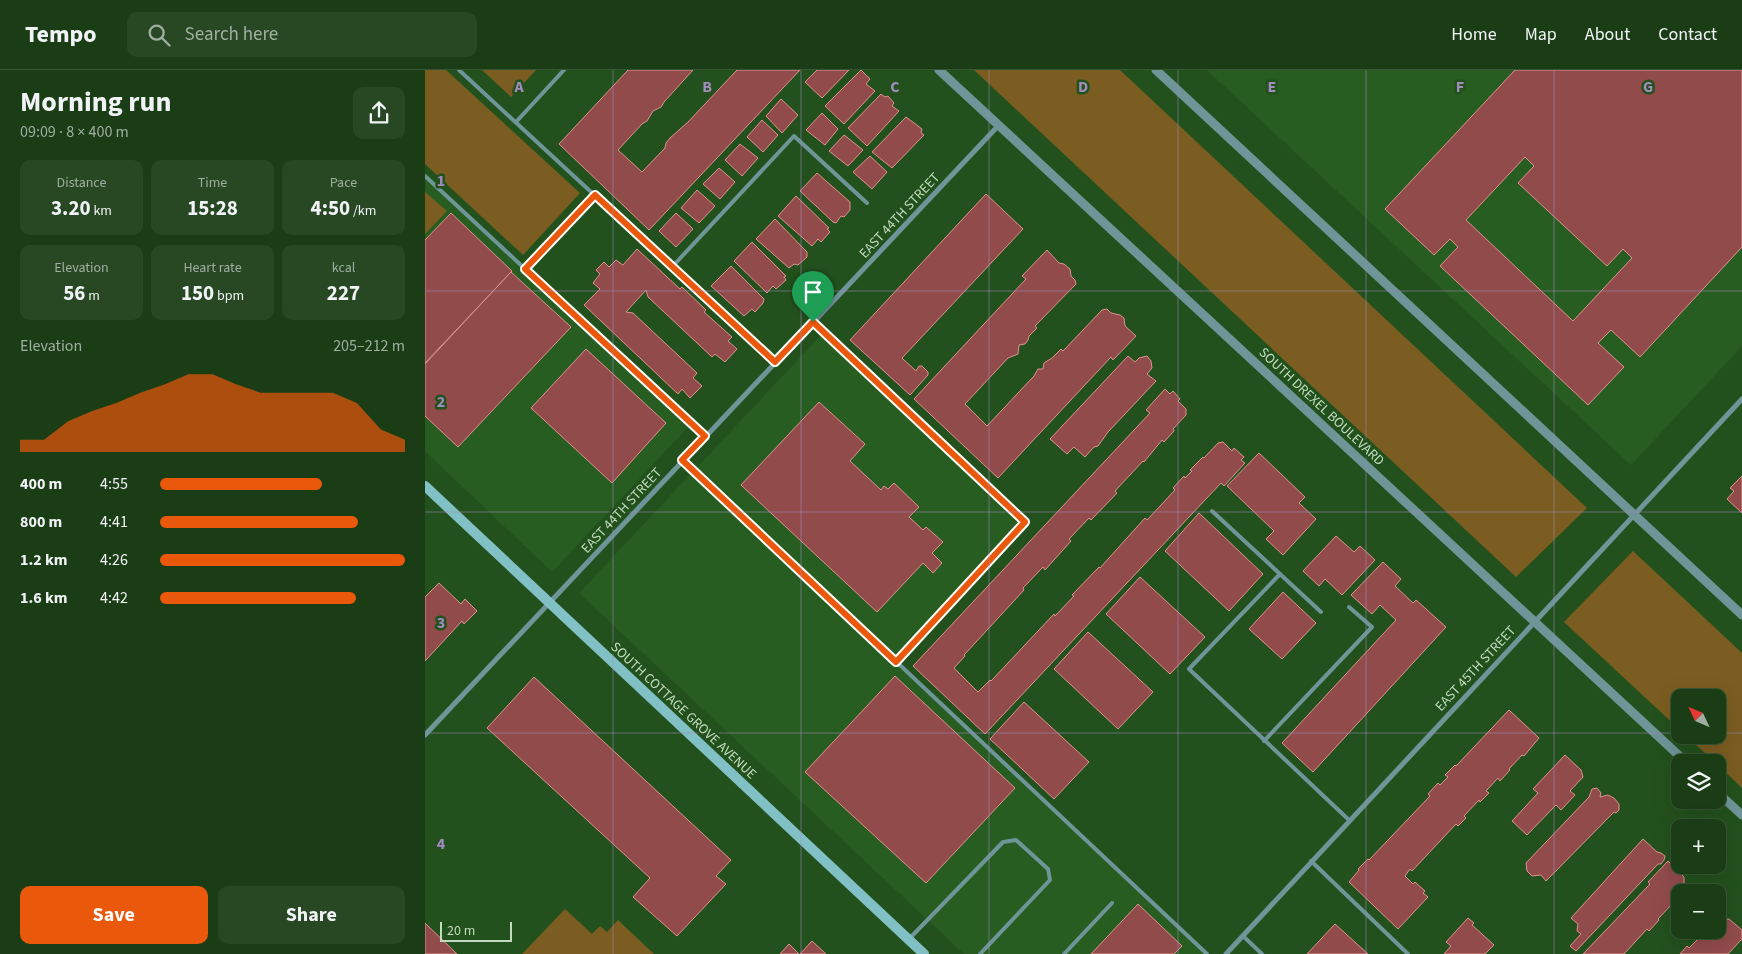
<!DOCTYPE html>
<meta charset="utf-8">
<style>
:root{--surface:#1a3d16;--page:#274823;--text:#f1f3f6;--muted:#9faea1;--line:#385635;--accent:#ea580c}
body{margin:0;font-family:"Source Sans 3",sans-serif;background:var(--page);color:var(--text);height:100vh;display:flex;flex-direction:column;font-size:19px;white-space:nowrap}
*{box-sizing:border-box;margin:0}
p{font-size:16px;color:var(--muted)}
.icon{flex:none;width:28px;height:28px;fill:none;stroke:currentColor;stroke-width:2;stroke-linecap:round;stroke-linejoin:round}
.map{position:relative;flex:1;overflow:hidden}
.drawer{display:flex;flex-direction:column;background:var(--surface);width:425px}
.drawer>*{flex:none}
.needle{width:32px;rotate:314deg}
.controls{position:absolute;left:1246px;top:619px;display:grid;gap:10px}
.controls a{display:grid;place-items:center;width:55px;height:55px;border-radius:10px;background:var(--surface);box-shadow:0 5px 20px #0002,0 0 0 1px var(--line);font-size:25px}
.scale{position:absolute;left:15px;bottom:12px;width:72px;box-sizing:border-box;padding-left:5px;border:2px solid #c2dbbe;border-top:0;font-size:14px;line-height:18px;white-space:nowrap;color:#c2dbbe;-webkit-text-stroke:4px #23511d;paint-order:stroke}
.pin{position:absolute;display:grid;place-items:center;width:42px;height:42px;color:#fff;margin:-51px -21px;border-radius:50% 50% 50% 0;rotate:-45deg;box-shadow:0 0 5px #0007}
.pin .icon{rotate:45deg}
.round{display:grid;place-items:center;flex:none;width:52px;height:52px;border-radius:10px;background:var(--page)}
.headline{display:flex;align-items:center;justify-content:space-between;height:85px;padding:0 20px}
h1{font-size:28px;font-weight:700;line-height:38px}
.metrics{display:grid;grid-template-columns:repeat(3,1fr);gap:8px;height:85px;padding:5px 20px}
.metrics div{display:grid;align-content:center;border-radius:10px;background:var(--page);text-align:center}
.metrics b{font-size:21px;font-weight:700}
.metrics small{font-size:14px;font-weight:400}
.metrics p{font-size:14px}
.chart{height:140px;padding:10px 20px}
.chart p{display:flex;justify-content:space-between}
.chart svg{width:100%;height:90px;margin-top:5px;fill:var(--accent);opacity:.7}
.primary-button{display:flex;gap:10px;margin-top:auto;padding:10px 20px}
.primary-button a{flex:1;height:58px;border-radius:10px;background:var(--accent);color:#fff;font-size:20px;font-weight:700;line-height:58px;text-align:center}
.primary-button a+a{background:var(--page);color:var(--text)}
ul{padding:0 20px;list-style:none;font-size:16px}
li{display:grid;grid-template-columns:80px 60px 1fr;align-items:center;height:38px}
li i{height:12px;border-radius:6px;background:var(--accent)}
header{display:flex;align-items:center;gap:30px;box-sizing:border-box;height:70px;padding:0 25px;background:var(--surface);border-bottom:1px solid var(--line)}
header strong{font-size:24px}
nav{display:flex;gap:28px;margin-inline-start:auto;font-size:18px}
.search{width:350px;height:45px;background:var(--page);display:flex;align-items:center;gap:12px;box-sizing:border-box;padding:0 18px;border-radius:10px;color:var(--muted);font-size:19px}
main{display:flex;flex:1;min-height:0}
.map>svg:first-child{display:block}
.built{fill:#285d22}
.green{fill:#7b5d21}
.building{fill:#914b4b;stroke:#e0928f;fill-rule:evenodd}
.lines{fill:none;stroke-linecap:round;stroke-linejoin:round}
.service{stroke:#6e9598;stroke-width:4}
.minor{stroke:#6e9598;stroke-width:5}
.tertiary{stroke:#6e9598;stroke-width:9}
.secondary{stroke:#81c1c6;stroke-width:10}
.route-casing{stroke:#fff;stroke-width:10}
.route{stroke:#ea580c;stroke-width:6}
.grid{fill:none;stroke:#a28cbe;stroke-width:1;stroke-opacity:0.55}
.labels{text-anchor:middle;stroke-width:5;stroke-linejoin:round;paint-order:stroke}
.street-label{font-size:14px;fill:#c2dbbe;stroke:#23511d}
.grid-label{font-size:16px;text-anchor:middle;font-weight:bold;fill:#a28cbe;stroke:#23511d;stroke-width:5;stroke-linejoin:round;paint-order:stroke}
</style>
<header>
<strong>Tempo</strong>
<div class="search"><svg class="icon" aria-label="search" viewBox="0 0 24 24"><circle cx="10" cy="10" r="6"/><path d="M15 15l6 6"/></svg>Search here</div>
<nav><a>Home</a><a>Map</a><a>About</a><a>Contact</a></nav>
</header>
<main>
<section class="drawer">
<div class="headline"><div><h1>Morning run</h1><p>09:09 · 8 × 400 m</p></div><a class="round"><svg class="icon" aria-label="share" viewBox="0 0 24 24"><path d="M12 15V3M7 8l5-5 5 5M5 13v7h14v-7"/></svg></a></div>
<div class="metrics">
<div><p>Distance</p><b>3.20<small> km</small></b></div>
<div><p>Time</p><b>15:28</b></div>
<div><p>Pace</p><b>4:50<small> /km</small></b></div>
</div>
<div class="metrics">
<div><p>Elevation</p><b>56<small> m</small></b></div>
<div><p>Heart rate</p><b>150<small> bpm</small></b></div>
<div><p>kcal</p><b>227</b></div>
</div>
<div class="chart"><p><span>Elevation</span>205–212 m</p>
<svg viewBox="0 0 160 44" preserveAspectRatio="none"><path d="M0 44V38L10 38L20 29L30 24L40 20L50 15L60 11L70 6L80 6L90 11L100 15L110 15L120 15L130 15L140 20L150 33L160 38V44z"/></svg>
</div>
<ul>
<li><b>400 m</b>4:55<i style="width:66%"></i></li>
<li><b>800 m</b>4:41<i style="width:81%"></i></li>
<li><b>1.2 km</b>4:26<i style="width:100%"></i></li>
<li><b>1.6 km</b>4:42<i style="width:80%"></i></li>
</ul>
<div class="primary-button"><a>Save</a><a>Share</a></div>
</section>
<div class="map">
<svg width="1317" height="884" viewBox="0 0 1317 884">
<rect width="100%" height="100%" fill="#23511d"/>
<g class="built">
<polygon points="782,0 1317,0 1317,276 1206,395"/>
<polygon points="0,106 266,354 127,502 0,381"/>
<polygon points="399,262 600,452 471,592 780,882 778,884 539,884 154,523"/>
</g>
<g class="green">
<polygon points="0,0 21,0 155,123 98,185 0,94"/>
<polygon points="57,0 111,0 86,27"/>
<polygon points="549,0 695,0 1162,438 1091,507"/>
<polygon points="0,122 22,141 0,164"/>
<polygon points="1208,481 1317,583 1317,718 1293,695 1292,692 1290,692 1260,665 1292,665 1292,628 1255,628 1255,660 1139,552"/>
<polygon points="140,839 167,864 175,856 182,862 193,850 229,884 97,884"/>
</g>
<g class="building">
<polygon points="203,0 268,0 239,32 236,37 228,41 222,51 217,54 193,80 217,102 240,78 241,73 245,68 263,52 312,0 375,0 224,160 134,74"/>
<polygon points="392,0 424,0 397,28 380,12"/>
<polygon points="436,0 445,9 441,14 450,21 419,54 400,36"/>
<path d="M1090,0H1317V177L1215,287L1186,260L1173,273L1199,297L1163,335L1015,196L1033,177L1025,169L1009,185L960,139ZM1100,87L1109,96L1093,113L1182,196L1198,179L1207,188L1148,251L1041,150Z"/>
<polygon points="456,24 460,27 463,26 469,33 467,36 474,41 442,76 423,58"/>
<polygon points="356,29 373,45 357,63 341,46"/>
<polygon points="397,43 413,59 400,75 381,60"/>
<polygon points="481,47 497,59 496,63 499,65 467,98 447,82"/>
<polygon points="337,50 353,65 338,82 322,67"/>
<polygon points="419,65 438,80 423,96 404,81"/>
<polygon points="315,74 333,88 317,106 300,90"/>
<polygon points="445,86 462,102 447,119 428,102"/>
<polygon points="294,98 310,112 295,129 278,114"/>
<polygon points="392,103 425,132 425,140 419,147 416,146 411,153 408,152 375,121"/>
<polygon points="272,120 290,136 274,153 256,138"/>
<polygon points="561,124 598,159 477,288 491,301 494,296 497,296 503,302 503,305 485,325 425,270"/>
<polygon points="371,126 404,158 402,159 405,162 396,172 393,169 387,176 353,146"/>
<polygon points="26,143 87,201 0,293 0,170"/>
<polygon points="251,143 268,159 251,177 234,161"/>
<polygon points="350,149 382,182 382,187 373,195 369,194 364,198 331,169"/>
<polygon points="327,172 361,206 359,207 361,210 351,219 348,216 342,223 309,191"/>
<polygon points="212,179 255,219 257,217 281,240 279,242 307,267 303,271 312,279 300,292 290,284 287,287 223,227 221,220 201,242 208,243 272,303 268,308 277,316 265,328 257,319 253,324 159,235 175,219 168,213 175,204 171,200 179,192 184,197 191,190 198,195"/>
<polygon points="622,180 634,193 639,194 645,199 646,206 650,210 651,214 610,256 612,258 604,266 603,270 600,274 594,275 593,284 583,288 540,334 562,356 609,306 613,299 618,299 619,293 627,288 636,279 638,281 677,240 682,239 686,243 695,245 699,248 700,256 711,266 688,290 686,287 573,408 489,329 601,209 597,206"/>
<polygon points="306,196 339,229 338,233 330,242 327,239 319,246 286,216"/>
<polygon points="86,202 146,257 33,377 0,346 0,294"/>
<polygon points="161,279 241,353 187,413 106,338"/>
<polygon points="703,286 710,292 714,288 722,286 726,291 727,298 722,304 731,311 683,362 673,376 669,377 660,387 649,377 642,384 625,369"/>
<polygon points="740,319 745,324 748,321 755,329 753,331 761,339 761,345 748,359 749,361 739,372 737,370 719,392 718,391 690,421 692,423 666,450 664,448 644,469 646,471 620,500 618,497 598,518 599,520 539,585 540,586 529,598 553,622 565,610 566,611 629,544 630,546 649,526 647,525 674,497 675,498 720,448 722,450 750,420 748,418 759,406 760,408 767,401 765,400 778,387 779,388 793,373 798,372 807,381 809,378 819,387 816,390 820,393 799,416 796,413 560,664 488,596 725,343 721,340"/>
<polygon points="394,332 440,374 425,391 456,420 459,416 463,419 469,413 494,437 484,447 498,460 501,457 518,472 507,483 517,493 508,503 498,493 452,542 316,415"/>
<polygon points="834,383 880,427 874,433 891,449 858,485 841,469 849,461 802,416"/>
<polygon points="1317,406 1317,443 1302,429 1309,421 1305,418"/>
<polygon points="774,443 838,504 804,541 740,481"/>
<polygon points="911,466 929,482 935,476 950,490 917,525 900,509 894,516 878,501"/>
<polygon points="958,492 976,509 970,516 988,533 991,530 1021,557 888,702 857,673 971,550 955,535 947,544 926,525"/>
<polygon points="715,507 780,567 745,604 681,544"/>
<polygon points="14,513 36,534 40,529 52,541 39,554 37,551 0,591 0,527"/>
<polygon points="858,522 891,553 857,589 824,559"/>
<polygon points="663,562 728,622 693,659 629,599"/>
<polygon points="470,606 590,718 501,813 380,702"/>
<polygon points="109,607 306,790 291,806 301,814 252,866 208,827 225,808 62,658"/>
<polygon points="599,632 664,692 629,729 565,669"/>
<polygon points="1084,640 1114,668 1099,686 1097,685 1084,699 1085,700 1075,711 1073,708 1061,721 1064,723 1055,732 1054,730 1039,746 1041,748 1033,756 1031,754 987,801 985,799 980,806 988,814 990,812 1000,821 998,823 1003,827 973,859 924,812 934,800 933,799 943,789 944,790 1005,726 1003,724 1013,713 1015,715 1023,707 1020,705 1030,695 1031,696"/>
<polygon points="1140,685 1156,700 1158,707 1145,721 1150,725 1136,740 1131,735 1102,765 1087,751 1113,723 1108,719"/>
<polygon points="1172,718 1176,723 1175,727 1183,725 1189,728 1194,734 1194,740 1191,743 1189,742 1121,811 1116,805 1107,806 1102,801 1101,793 1164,727 1167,719"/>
<polygon points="1218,769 1232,782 1236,783 1240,786 1239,790 1236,794 1233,794 1151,881 1145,876 1156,864 1152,861 1153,854 1146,848"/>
<polygon points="1243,791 1259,807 1259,814 1247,827 1247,834 1233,849 1234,850 1224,861 1222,859 1199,884 1158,884 1225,814 1223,812"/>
<polygon points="713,834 757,876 749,884 666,884"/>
<polygon points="1043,848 1049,853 1047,855 1069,875 1060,884 1019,884 1026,876 1021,872"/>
<polygon points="1304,849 1317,860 1317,869 1303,884 1255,884 1262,876 1264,878 1278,864 1283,863 1286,860 1292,860 1292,853 1296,850"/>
<polygon points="0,853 32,884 0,884"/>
<polygon points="910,854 943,884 882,884"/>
<polygon points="387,871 401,884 375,884"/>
<polygon points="364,874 374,884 355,884"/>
</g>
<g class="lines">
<g class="service">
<polyline points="34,0 350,292"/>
<polyline points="91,52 139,0"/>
<polyline points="0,106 280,366"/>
<polyline points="247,197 369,66 442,133"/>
<polyline points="100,199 169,125"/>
<polyline points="388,252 600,452 471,592"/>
<polyline points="257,390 782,884"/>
<polyline points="787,441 896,542"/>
<polyline points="855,504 764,599 924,750"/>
<polyline points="839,671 947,557 924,537"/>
<polyline points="886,791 983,884"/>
<polyline points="818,866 837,884"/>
<polyline points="485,868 578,772 591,770 623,799 625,810 555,884"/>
<polyline points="639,884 687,833"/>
</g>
<g class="minor">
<polyline points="0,665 573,56"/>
<polyline points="801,884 1317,329"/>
</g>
<g class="tertiary">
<polyline points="514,0 1261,692"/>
<polyline points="731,0 1317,545"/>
<polyline points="1292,722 1317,745"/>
</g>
<polyline class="secondary" points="0,416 499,884"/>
</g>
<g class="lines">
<defs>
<polygon id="route" points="170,125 350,292 388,252 600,452 471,592 257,390 280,366 100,199"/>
</defs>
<use href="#route" class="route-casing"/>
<use href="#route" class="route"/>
</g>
<path class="grid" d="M188,0V884M376,0V884M564,0V884M753,0V884M941,0V884M1129,0V884M0,221H1317M0,442H1317M0,663H1255M1292,663H1317"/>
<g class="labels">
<g class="street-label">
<text transform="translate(474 145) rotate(-47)" y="5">EAST 44TH STREET</text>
<text transform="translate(897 336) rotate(43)" y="5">SOUTH DREXEL BOULEVARD</text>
<text transform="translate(196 440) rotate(-47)" y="5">EAST 44TH STREET</text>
<text transform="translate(1050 598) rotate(-47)" y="5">EAST 45TH STREET</text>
<text transform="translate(259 640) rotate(43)" y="5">SOUTH COTTAGE GROVE AVENUE</text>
</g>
</g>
<g class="grid-label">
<text x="94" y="22">A</text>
<text x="282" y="22">B</text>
<text x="470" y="22">C</text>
<text x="658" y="22">D</text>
<text x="847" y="22">E</text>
<text x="1035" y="22">F</text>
<text x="1223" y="22">G</text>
<text x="16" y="116">1</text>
<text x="16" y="337">2</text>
<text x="16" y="558">3</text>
<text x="16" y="779">4</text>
</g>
</svg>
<div class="controls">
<a><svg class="needle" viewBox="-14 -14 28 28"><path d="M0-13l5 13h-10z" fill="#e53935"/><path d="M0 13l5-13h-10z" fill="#9faea1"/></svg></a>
<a><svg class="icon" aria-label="layers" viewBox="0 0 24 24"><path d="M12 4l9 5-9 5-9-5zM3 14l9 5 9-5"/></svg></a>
<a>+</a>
<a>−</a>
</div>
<div class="scale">20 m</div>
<div class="pin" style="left:388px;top:252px;background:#1e9e55"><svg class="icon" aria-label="arrive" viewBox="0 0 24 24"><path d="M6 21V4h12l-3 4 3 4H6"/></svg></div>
</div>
</main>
